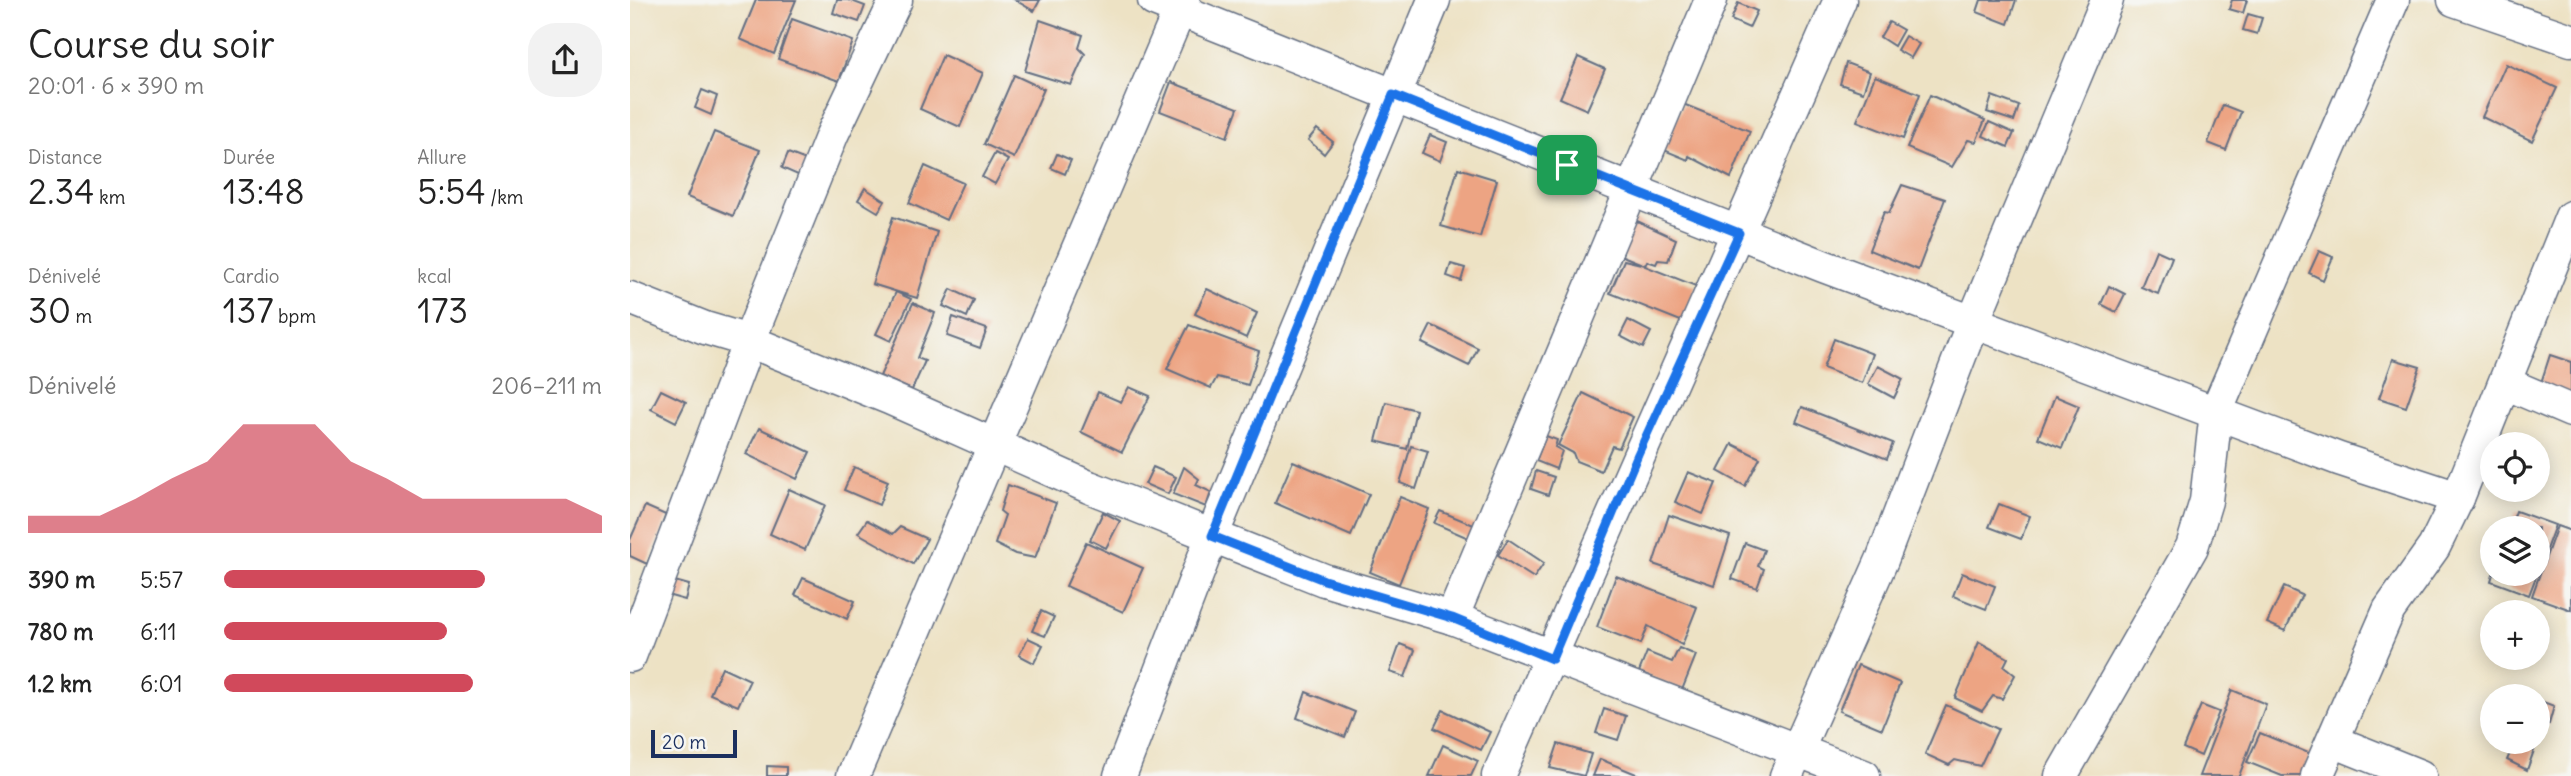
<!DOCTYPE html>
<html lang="fr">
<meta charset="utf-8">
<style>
:root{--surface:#fff;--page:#f2f2f2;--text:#222;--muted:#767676;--accent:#d1495b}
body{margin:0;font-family:Delius,sans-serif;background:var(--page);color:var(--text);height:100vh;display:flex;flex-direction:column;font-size:26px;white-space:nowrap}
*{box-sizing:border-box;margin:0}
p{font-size:23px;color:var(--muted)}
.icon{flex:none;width:38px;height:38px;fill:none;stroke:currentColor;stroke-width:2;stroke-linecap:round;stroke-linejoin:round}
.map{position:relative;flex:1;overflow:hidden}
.details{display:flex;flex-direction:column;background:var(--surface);width:630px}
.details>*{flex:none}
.controls{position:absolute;left:1850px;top:432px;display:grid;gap:14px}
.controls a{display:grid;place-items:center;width:70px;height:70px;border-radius:50%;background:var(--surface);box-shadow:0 4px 18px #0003;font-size:35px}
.scale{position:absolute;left:21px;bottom:18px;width:86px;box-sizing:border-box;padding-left:7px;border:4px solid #1b2f5e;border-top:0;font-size:19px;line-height:24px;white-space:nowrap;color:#1b2f5e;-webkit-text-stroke:5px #f6f6f2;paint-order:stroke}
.pin{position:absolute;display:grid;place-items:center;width:60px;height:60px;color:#fff;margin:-30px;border-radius:14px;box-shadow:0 4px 10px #0006}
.round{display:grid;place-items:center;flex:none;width:74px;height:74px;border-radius:28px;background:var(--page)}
.overview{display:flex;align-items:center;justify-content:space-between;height:119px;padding:0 28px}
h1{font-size:38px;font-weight:600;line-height:52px}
.metrics{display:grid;grid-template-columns:repeat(3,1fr);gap:10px;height:119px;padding:7px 28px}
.metrics div{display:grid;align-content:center}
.metrics b{font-size:35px;font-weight:600}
.metrics small{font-size:19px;font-weight:400}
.metrics p{font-size:19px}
.chart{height:196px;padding:14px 28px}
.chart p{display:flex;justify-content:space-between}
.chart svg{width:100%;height:126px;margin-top:7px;fill:var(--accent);opacity:.7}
ul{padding:0 28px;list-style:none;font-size:23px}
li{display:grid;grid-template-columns:112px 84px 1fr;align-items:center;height:52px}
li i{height:18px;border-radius:9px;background:var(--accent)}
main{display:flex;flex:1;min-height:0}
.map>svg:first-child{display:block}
.building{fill:#eda483}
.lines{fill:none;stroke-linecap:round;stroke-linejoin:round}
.street-casing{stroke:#646e82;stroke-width:35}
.street{stroke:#fff;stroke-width:32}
.route-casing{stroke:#fff;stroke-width:14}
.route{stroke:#1a73e8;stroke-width:9}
</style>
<main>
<section class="details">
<div class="overview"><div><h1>Course du soir</h1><p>20:01 · 6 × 390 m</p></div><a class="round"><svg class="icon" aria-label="share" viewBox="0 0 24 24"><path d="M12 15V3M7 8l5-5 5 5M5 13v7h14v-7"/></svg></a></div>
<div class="metrics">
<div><p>Distance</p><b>2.34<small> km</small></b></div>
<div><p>Durée</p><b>13:48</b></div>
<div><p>Allure</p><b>5:54<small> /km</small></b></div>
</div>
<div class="metrics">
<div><p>Dénivelé</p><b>30<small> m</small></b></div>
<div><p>Cardio</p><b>137<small> bpm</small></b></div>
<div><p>kcal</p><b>173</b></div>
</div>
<div class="chart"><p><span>Dénivelé</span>206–211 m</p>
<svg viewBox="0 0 160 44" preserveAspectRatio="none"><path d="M0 44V38L10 38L20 38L30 32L40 25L50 19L60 6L70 6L80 6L90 19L100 25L110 32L120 32L130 32L140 32L150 32L160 38V44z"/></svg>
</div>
<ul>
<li><b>390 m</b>5:57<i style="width:69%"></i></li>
<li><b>780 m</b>6:11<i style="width:59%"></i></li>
<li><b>1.2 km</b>6:01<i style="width:66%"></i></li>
</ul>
</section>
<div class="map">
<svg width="1941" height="776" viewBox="0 0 1941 776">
<rect width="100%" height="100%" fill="#f6f6f2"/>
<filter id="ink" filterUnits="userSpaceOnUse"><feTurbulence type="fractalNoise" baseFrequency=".0143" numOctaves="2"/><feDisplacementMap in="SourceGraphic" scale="14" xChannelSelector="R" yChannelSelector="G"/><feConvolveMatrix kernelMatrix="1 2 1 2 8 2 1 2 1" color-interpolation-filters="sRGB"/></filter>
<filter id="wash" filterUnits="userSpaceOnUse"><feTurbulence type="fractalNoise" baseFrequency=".00686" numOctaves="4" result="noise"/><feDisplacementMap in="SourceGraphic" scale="28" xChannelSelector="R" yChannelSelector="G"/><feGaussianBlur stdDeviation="1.57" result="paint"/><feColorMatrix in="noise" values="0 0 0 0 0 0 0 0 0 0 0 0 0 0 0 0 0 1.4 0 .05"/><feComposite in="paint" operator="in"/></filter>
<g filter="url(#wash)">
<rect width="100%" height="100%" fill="#ede2c4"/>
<g id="blocks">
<g class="building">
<polygon points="126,0 166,0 144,54 110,39"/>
<polygon points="207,0 219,0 235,6 229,22 203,13"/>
<polygon points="385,0 410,0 404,11"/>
<polygon points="1351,0 1386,0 1378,24 1347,12"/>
<polygon points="1602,0 1617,0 1613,13 1599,9"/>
<polygon points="1108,3 1127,11 1119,28 1101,20"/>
<polygon points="1618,14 1632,18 1627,34 1613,30"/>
<polygon points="162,19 223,41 209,81 148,59"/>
<polygon points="410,20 453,35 449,48 455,54 441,85 395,71"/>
<polygon points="1259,22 1273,30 1264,46 1250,37"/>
<polygon points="1275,36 1289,44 1281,58 1267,50"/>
<polygon points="313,55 353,73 330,127 290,109"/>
<polygon points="948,57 975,69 957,110 930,98"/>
<polygon points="1216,63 1240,72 1233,92 1210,84"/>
<polygon points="1876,64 1927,88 1902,141 1852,117"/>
<polygon points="384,75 414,89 384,158 354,144"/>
<polygon points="1245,76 1290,94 1273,139 1227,121"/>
<polygon points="541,82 608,108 597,137 530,111"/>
<polygon points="72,90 87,96 81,115 65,108"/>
<polygon points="1300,95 1355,120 1346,142 1338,140 1322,167 1277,148"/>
<polygon points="1362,96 1389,106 1384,121 1357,112"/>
<polygon points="1053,104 1120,131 1101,178 1059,156 1058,160 1034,150"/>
<polygon points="1593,105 1611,112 1596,150 1578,143"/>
<polygon points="1359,122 1384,133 1378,147 1353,136"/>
<polygon points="687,129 703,142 694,154 678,140"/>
<polygon points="84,132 130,150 103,216 57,197"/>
<polygon points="800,135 817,142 810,161 792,153"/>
<polygon points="158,153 176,160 170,176 152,168"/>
<polygon points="365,153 378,160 365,184 352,177"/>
<polygon points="427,154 441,160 435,174 421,168"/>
<polygon points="295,166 333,183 316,220 279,203"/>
<polygon points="828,168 867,180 850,237 811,226"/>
<polygon points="1272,185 1315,199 1288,270 1239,250 1254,212 1259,213"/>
<polygon points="235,188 255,201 248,212 228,200"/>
<polygon points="263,217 307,232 287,298 242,284"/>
<polygon points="1005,220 1046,239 1038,261 1028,260 1026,264 1017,261 1015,266 1066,286 1053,322 980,293 994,260 1015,265 990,255"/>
<polygon points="1526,250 1542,257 1528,294 1511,287"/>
<polygon points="1689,251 1703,257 1693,280 1679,273"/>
<polygon points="821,264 835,268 831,281 817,276"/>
<polygon points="1479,286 1495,294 1486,312 1471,304"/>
<polygon points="321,289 344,300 337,317 313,306"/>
<polygon points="577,289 627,313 616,338 565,314"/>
<polygon points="266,292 281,299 261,341 246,334"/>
<polygon points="283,303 305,313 287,358 295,361 282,390 250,376"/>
<polygon points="323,317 357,329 350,348 317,336"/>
<polygon points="998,320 1021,332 1013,348 990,336"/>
<polygon points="559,325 629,351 618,385 587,377 581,388 537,369"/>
<polygon points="801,325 848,348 839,366 792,343"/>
<polygon points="1204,339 1243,354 1232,383 1193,368"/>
<polygon points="1920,355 1941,362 1941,397 1910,386"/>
<polygon points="1763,359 1790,367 1776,407 1749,398"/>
<polygon points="1248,366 1273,379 1264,398 1238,384"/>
<polygon points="499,387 520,396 492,452 451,432 468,392 491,402"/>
<polygon points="31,390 56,402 46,422 21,409"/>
<polygon points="953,393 1003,417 989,448 982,446 971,471 946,461 943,453 928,445"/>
<polygon points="1425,396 1449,406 1432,448 1408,438"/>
<polygon points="756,402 786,410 777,449 746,441"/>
<polygon points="1172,407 1263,443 1257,459 1166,422"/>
<polygon points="129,428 180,452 167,479 116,454"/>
<polygon points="916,436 927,440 925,447 932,451 926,469 906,461"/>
<polygon points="1102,444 1130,458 1115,486 1088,471"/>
<polygon points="781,446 798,451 786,489 770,483"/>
<polygon points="663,461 739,494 721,536 645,503"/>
<polygon points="224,467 258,481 249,505 214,490"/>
<polygon points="523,467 546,477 538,494 515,484"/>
<polygon points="554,467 569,479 566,485 581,492 576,507 543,494"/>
<polygon points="906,471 924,477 918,495 901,489"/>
<polygon points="1058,472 1086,483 1073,514 1045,502"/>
<polygon points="378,485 426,503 405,558 385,554 365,544 375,515 370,511"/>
<polygon points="159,489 195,505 175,550 140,534"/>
<polygon points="770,497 799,509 769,584 740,572"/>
<polygon points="1369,504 1400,516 1391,539 1359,527"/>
<polygon points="15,506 38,516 17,564 0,556 0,540"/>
<polygon points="810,511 851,528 845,541 804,523"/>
<polygon points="1886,511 1925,525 1908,571 1908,528 1880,528"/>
<polygon points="473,512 490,521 476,548 460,540"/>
<polygon points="1039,515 1100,536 1084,585 1023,564"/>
<polygon points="237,520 263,534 270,527 297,539 283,564 228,533"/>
<polygon points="1927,526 1941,531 1941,610 1902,596"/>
<polygon points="878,539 914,563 904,578 868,555"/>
<polygon points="456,542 513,568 493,612 436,586"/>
<polygon points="1115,543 1134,550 1128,566 1134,569 1127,588 1102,579"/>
<polygon points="1332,573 1365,586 1356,609 1323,596"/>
<polygon points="1863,574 1907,574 1899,595 1861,581"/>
<polygon points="986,576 1067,607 1052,645 1018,626 1011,644 967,627"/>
<polygon points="173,578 225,601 217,619 165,595"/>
<polygon points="41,580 59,585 55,600 37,595"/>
<polygon points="1654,587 1672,595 1655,631 1637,623"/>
<polygon points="411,611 424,617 415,636 402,631"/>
<polygon points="398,638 413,645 404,663 389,655"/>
<polygon points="1349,642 1378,658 1374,666 1385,675 1372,699 1363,696 1352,711 1325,698"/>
<polygon points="770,644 785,650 775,677 760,672"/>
<polygon points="1049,648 1066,655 1052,690 1009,672 1017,652 1042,662"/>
<polygon points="1228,665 1270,683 1252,729 1209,711"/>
<polygon points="92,667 120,680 108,706 80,694"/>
<polygon points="1602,690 1636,704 1609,776 1569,776"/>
<polygon points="676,692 725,712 715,737 667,718"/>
<polygon points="1908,700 1924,706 1919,724 1908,721"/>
<polygon points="1316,705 1368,729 1350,766 1325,760 1319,765 1295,754"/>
<polygon points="1571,705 1589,712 1571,756 1553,748"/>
<polygon points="974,709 996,716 988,740 966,733"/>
<polygon points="813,710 860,732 851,750 804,728"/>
<polygon points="1630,733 1681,754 1673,776 1652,776 1617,762"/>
<polygon points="1885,742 1907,742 1897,770 1877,760"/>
<polygon points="928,744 961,754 954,776 920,768"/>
<polygon points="813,745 848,761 841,776 799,776"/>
<polygon points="970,759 1011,776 963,776"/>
<polygon points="137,766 156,767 156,776 137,776"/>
</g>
</g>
</g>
<g filter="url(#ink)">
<use href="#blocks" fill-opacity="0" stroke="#646e82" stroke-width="2"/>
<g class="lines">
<defs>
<g id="street">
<polyline points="524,0 1193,266 1709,459 1828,498"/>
<polyline points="1824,0 1941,40"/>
<polyline points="0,298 75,328 119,341 259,398 459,487 694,580 822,618 1234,776"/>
<polyline points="1875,383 1941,411"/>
<polyline points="822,618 1081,0"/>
<polyline points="0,656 119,341 202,135 266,0"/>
<polyline points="1703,741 1790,776"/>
<polyline points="223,776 554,0"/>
<polyline points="490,776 582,536 804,0"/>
<polyline points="868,776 1210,0"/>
<polyline points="1156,776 1252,560 1343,322 1477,0"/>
<polyline points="1431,776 1562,547 1576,501 1586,412 1763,0"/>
<polyline points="1687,776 1759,610 1804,547 1828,498 1941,217"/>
</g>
</defs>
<use href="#street" class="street-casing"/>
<use href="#street" class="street"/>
</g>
</g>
<g class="lines" filter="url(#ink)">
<defs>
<polygon id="route" points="763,95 1109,233 1008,454 922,659 822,618 694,580 582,536"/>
</defs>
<use href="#route" class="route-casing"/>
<use href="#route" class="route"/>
</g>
</svg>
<div class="controls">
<a><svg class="icon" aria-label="locate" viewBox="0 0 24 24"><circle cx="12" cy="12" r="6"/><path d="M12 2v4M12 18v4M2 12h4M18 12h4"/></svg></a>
<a><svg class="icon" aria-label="layers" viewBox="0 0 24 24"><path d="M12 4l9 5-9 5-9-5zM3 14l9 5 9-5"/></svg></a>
<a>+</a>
<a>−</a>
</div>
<div class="scale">20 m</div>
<div class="pin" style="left:937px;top:165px;background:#1e9e55"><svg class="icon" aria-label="arrive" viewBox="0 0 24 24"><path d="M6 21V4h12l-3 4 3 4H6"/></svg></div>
</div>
</main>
